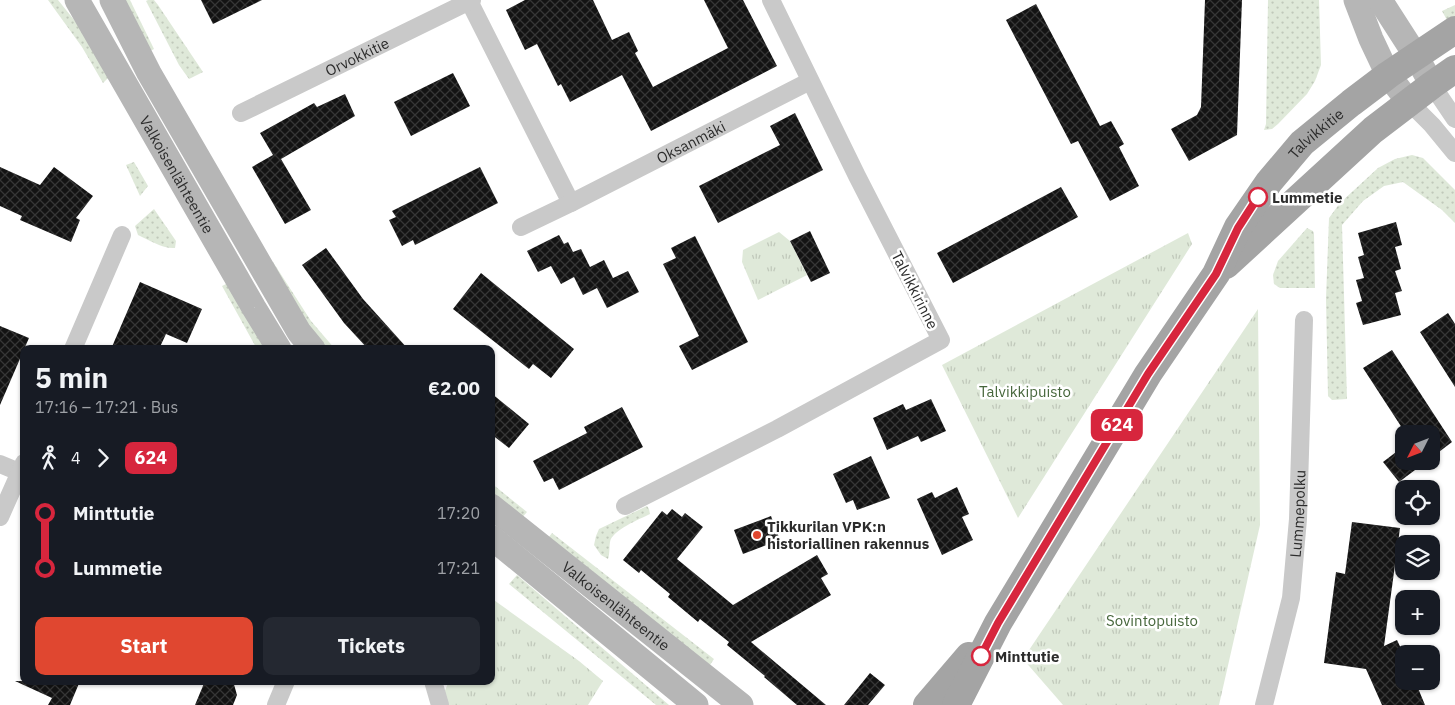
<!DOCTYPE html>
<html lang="en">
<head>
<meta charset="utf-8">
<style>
  :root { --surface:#171b24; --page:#242831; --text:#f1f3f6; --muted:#9ea1a6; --accent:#e04730 }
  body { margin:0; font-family:"IBM Plex Sans",sans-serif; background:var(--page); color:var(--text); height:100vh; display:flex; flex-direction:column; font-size:19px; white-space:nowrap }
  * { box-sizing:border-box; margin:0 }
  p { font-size:16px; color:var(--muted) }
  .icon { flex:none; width:28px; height:28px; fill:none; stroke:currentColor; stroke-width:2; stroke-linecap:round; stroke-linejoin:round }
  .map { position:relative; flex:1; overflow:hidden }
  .details { position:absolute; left:20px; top:345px; width:475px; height:340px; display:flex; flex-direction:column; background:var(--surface); border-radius:10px; box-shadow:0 1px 4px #0004 }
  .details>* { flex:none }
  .badge { padding:0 10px; border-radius:8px; font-size:18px; line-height:32px }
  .needle { width:32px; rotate:228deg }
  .controls { position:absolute; left:1395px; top:425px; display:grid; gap:10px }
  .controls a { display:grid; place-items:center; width:45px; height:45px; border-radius:10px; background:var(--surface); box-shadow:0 1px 4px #0004; font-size:25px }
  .map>.badge { position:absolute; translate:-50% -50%; box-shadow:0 0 0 2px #fff }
  .legs { display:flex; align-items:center; gap:8px; height:55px; padding:0 15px; font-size:16px }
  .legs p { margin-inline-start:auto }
  .summary { display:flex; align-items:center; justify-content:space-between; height:85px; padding:0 15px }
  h1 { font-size:28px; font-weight:700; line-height:38px }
  .cta { display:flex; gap:10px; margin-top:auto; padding:10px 15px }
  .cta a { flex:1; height:58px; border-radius:10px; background:var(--accent); color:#fff; font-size:20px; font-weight:700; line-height:58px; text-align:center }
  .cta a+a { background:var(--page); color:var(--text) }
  ul { padding:0 15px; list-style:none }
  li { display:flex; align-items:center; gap:18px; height:55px; font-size:19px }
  li i { display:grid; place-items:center; width:8px; height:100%; margin:0 6px; background:currentColor }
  li i::after { content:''; width:12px; height:12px; margin:-6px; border:4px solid; border-radius:50%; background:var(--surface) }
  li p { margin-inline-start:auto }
  li:first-child i { background:linear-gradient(#0000 50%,currentColor 0) }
  li:last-child i { background:linear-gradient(currentColor 50%,#0000 0) }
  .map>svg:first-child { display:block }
  .grass { fill:url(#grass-dots) }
  .park { fill:url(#park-tufts) }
  .building { fill:url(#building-cross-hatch) }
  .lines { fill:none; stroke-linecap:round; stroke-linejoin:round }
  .street { stroke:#c9c9c9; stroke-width:18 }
  .secondary { stroke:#b6b6b6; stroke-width:25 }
  .primary { stroke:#a4a4a4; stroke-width:28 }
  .line-1-casing { stroke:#fff; stroke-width:11 }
  .line-1 { stroke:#d7263d; stroke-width:8 }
  .stop-1-dot { fill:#fff; stroke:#d7263d; stroke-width:2.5 }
  .poi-dot { fill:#e04730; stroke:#fff; stroke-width:2 }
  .labels { text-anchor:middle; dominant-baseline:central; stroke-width:5; stroke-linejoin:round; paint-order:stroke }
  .street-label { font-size:15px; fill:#2c2c2c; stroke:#fff }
  .stop-label { font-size:15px; font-weight:bold; fill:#2c2c2c; stroke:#fff; text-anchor:start }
  .park-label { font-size:15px; fill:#46663b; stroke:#fff }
  .poi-label { font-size:15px; font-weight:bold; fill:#2c2c2c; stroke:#fff; text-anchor:start }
</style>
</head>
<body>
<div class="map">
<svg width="1455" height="705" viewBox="0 0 1455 705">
  <defs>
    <pattern id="grass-dots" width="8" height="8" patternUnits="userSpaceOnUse" patternTransform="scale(1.25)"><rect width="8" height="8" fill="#dfe9d9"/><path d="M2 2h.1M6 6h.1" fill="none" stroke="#c0c8ba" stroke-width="1.8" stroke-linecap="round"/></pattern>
    <pattern id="park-tufts" width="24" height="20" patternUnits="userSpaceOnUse" patternTransform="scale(1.25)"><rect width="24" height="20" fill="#dfe9d9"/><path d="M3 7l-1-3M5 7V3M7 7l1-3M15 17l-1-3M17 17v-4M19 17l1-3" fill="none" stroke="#c0c8ba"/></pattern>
    <pattern id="building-cross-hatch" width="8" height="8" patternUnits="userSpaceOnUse" patternTransform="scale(1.25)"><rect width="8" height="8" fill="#131313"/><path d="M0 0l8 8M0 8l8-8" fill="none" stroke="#363636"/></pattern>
  </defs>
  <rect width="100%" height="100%" fill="#fff"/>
  <path class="grass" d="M48 0H58L79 26 109 77 103 83 82 47Z
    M120 0H130L154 49 148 52Z
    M148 0H154L158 5 203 72 189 79 179 65 146 1Z
    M1268 0H1319L1321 65 1315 81 1307 94 1278 124 1272 129 1264 130 1266 124Z
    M1455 5V18L1448 22 1442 11Z
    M1412 155 1423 158 1455 190V223L1442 210 1403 182 1384 186 1363 201 1342 225 1347 399 1332 400 1328 396 1326 299 1329 218 1340 203 1378 168 1395 159Z
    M134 162 148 186 140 196 126 165Z
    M154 209 176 241 175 248C163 249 149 240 138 235L135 226Z
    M1307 228 1313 231 1314 234 1315 288H1280L1274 284 1273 275 1278 261Z
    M273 262 311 321 335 349H322L267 266Z
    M228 283 266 349H257L222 286Z
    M491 483 527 512 519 521 491 498Z
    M647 506 649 509 650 514C640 519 612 530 610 542 609 548 610 553 608 559L601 555 594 545 596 536 599 529Z
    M552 533 714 659 710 665 545 542Z
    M517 575 669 705H656L509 584Z"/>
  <path class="park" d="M779 232 790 241 807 275 758 300 742 262 743 250Z
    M1188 233 1192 244 1018 518 942 365Z
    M1258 309 1260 525 1219 705H1063L1023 659Z
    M491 598 579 661 603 681 588 705H445L443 695 449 681H491Z"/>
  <path class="building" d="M201 0H262L213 24Z
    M525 0H593L612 40 629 32 638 51 635 53 653 87 728 48 704 0H743L777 66 651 131 622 75 570 102 561 84 558 86 537 44 525 50 506 10Z
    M1205 0H1242L1237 135 1189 161 1171 129 1197 115 1201 107Z
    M1036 4 1100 126 1111 121 1124 144 1119 147 1139 186 1110 201 1078 141 1071 144 1006 20Z
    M453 73 470 106 411 136 394 102Z
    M345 94 355 116 281 159 311 210 285 224 252 167 273 155 260 133 314 103 317 107Z
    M795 113 823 170 718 223 699 186 780 145 770 126Z
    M0 167 40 185 54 167 93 196 76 218 80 220 71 242 20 220 22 216 0 206Z
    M480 167 498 203 415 245 413 240 402 246 389 220 396 217 392 211Z
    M1061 187 1078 217 953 283 937 253Z
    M1396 222 1402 245 1395 247 1401 269 1395 271 1402 291 1395 293 1401 315 1363 325 1356 303 1362 301 1356 280 1364 278 1358 257 1364 255 1358 233Z
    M810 231 830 273 811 282 790 241Z
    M559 235 564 244 568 242 573 252 581 249 590 267 604 260 613 278 628 271 639 292 607 308 597 288 583 295 574 277 561 284 551 266 538 272 527 251Z
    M695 236 748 342 692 370 679 346 699 336 663 264 676 258 671 248Z
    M326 248 363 299 408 349H368L344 323 302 265Z
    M481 273 574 349 551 378 533 364 529 369 453 309Z
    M140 282 202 309 187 343 166 334 159 349H111Z
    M1448 313 1455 324V387L1420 332Z
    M0 326 29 338 0 405Z
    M1392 350 1452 442 1431 458V434H1406L1363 368Z
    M491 393 529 424 509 448 491 434Z
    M931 399 946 431 921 442 918 436 887 450 873 418 903 404 906 410Z
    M622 407 643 447 559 490 553 478 544 482 533 461 587 433 584 427Z
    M1404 446V461H1427L1399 482 1383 462Z
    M871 456 890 498 857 510 853 500 846 503 833 474Z
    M957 487 969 514 962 517 973 540 942 555 917 499 932 492 935 498Z
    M672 509 682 517 685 513 703 527 677 559 733 605 817 555 828 574 821 578 831 595 751 642 826 705H797L764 677 765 676 727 645 729 642 700 619 698 622 668 597 670 594 641 570 639 573 623 560 662 511 667 515Z
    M771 516 780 540 743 554 734 530Z
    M1352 522 1400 528 1384 646 1397 640 1404 655V681H1415L1425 705H1382L1366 669 1324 663 1336 572 1345 574Z
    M870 673 885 685 868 705H844Z
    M15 681H80L70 705H48L52 698Z
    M205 681H233L237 695 233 705H195Z"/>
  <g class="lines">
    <g class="street">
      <path d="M469 1 571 203"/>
      <path d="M1432 85 1455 119"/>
      <path d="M1409 102 1432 125 1455 153"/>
      <path id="s1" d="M241 113 472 0"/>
      <path id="s2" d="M521 227 571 203 810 81"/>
      <path d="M73 349 122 235"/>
      <path d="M0 464 24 474"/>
      <path d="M625 506 777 429 941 340 857 176 771 0"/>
      <path d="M0 517 24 463"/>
      <path d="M433 681 440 705"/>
      <path d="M276 705 286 681"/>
      <path id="s3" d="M1264 705 1291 598 1298 519 1304 320"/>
    </g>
    <g class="secondary">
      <path id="s4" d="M77 0 254 308 279 349"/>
      <path d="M112 0 149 73 299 332 313 349"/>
      <path d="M1356 0 1371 39 1388 75 1409 102"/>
      <path d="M1380 0 1416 56 1432 85"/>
      <path id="s5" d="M491 506 741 705"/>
      <path d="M491 537 696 705"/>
    </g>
    <g class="primary">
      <path d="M1226 265 1373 130 1432 85 1455 69"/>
      <path d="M927 705 969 656"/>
      <path id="s6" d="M956 705 998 623 1148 374 1216 274 1238 227 1269 182 1302 143 1351 103 1388 75 1455 30"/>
    </g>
  </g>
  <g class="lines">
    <g class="line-1-casing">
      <path id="line-1" d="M981 656 998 623 1148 374 1216 274 1238 228 1258 197"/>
    </g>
    <use href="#line-1" class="line-1"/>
  </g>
  <g class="stop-1-dot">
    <circle cx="1258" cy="197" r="9"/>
    <circle cx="981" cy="656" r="9"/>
  </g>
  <circle class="poi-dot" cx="757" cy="535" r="5"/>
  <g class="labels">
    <g class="street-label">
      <text stroke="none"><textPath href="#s1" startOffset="129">Orvokkitie</textPath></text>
      <text stroke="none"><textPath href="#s6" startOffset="678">Talvikkitie</textPath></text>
      <text stroke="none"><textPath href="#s2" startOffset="190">Oksanmäki</textPath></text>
      <text stroke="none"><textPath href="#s4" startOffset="201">Valkoisenlähteentie</textPath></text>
      <text transform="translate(915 290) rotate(63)">Talvikkirinne</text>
      <text stroke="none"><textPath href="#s3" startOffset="195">Lummepolku</textPath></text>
      <text stroke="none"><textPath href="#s5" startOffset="160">Valkoisenlähteentie</textPath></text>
    </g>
    <g class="stop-label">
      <text x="1272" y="197">Lummetie</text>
      <text x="995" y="656">Minttutie</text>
    </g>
    <g class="park-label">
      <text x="1025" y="391">Talvikkipuisto</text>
      <text x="1152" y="620">Sovintopuisto</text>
    </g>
    <g class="poi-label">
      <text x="767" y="526">Tikkurilan VPK:n<tspan x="767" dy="17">historiallinen rakennus</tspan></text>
    </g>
  </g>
</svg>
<div class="controls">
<a><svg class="needle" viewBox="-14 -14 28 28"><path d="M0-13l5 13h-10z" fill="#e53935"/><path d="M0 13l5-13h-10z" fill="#9ea1a6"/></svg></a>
<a><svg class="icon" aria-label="locate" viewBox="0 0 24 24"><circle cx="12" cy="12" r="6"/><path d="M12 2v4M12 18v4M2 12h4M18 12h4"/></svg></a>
<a><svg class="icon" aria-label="layers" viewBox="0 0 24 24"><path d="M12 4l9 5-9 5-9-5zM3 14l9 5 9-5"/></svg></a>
<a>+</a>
<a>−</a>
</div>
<b class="badge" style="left:1117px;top:425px;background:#d7263d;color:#fff">624</b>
<section class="details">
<div class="summary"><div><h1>5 min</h1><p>17:16 – 17:21 · Bus</p></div><b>€2.00</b></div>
<div class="legs"><svg class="icon" aria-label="walk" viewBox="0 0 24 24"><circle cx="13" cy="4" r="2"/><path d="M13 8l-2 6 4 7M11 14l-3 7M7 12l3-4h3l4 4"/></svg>4<svg class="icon" aria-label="forward" viewBox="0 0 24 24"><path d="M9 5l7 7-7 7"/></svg><b class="badge" style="background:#d7263d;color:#fff">624</b></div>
<ul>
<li><i style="color:#d7263d"></i><b>Minttutie</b><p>17:20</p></li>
<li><i style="color:#d7263d"></i><b>Lummetie</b><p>17:21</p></li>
</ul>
<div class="cta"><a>Start</a><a>Tickets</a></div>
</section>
</div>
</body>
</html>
